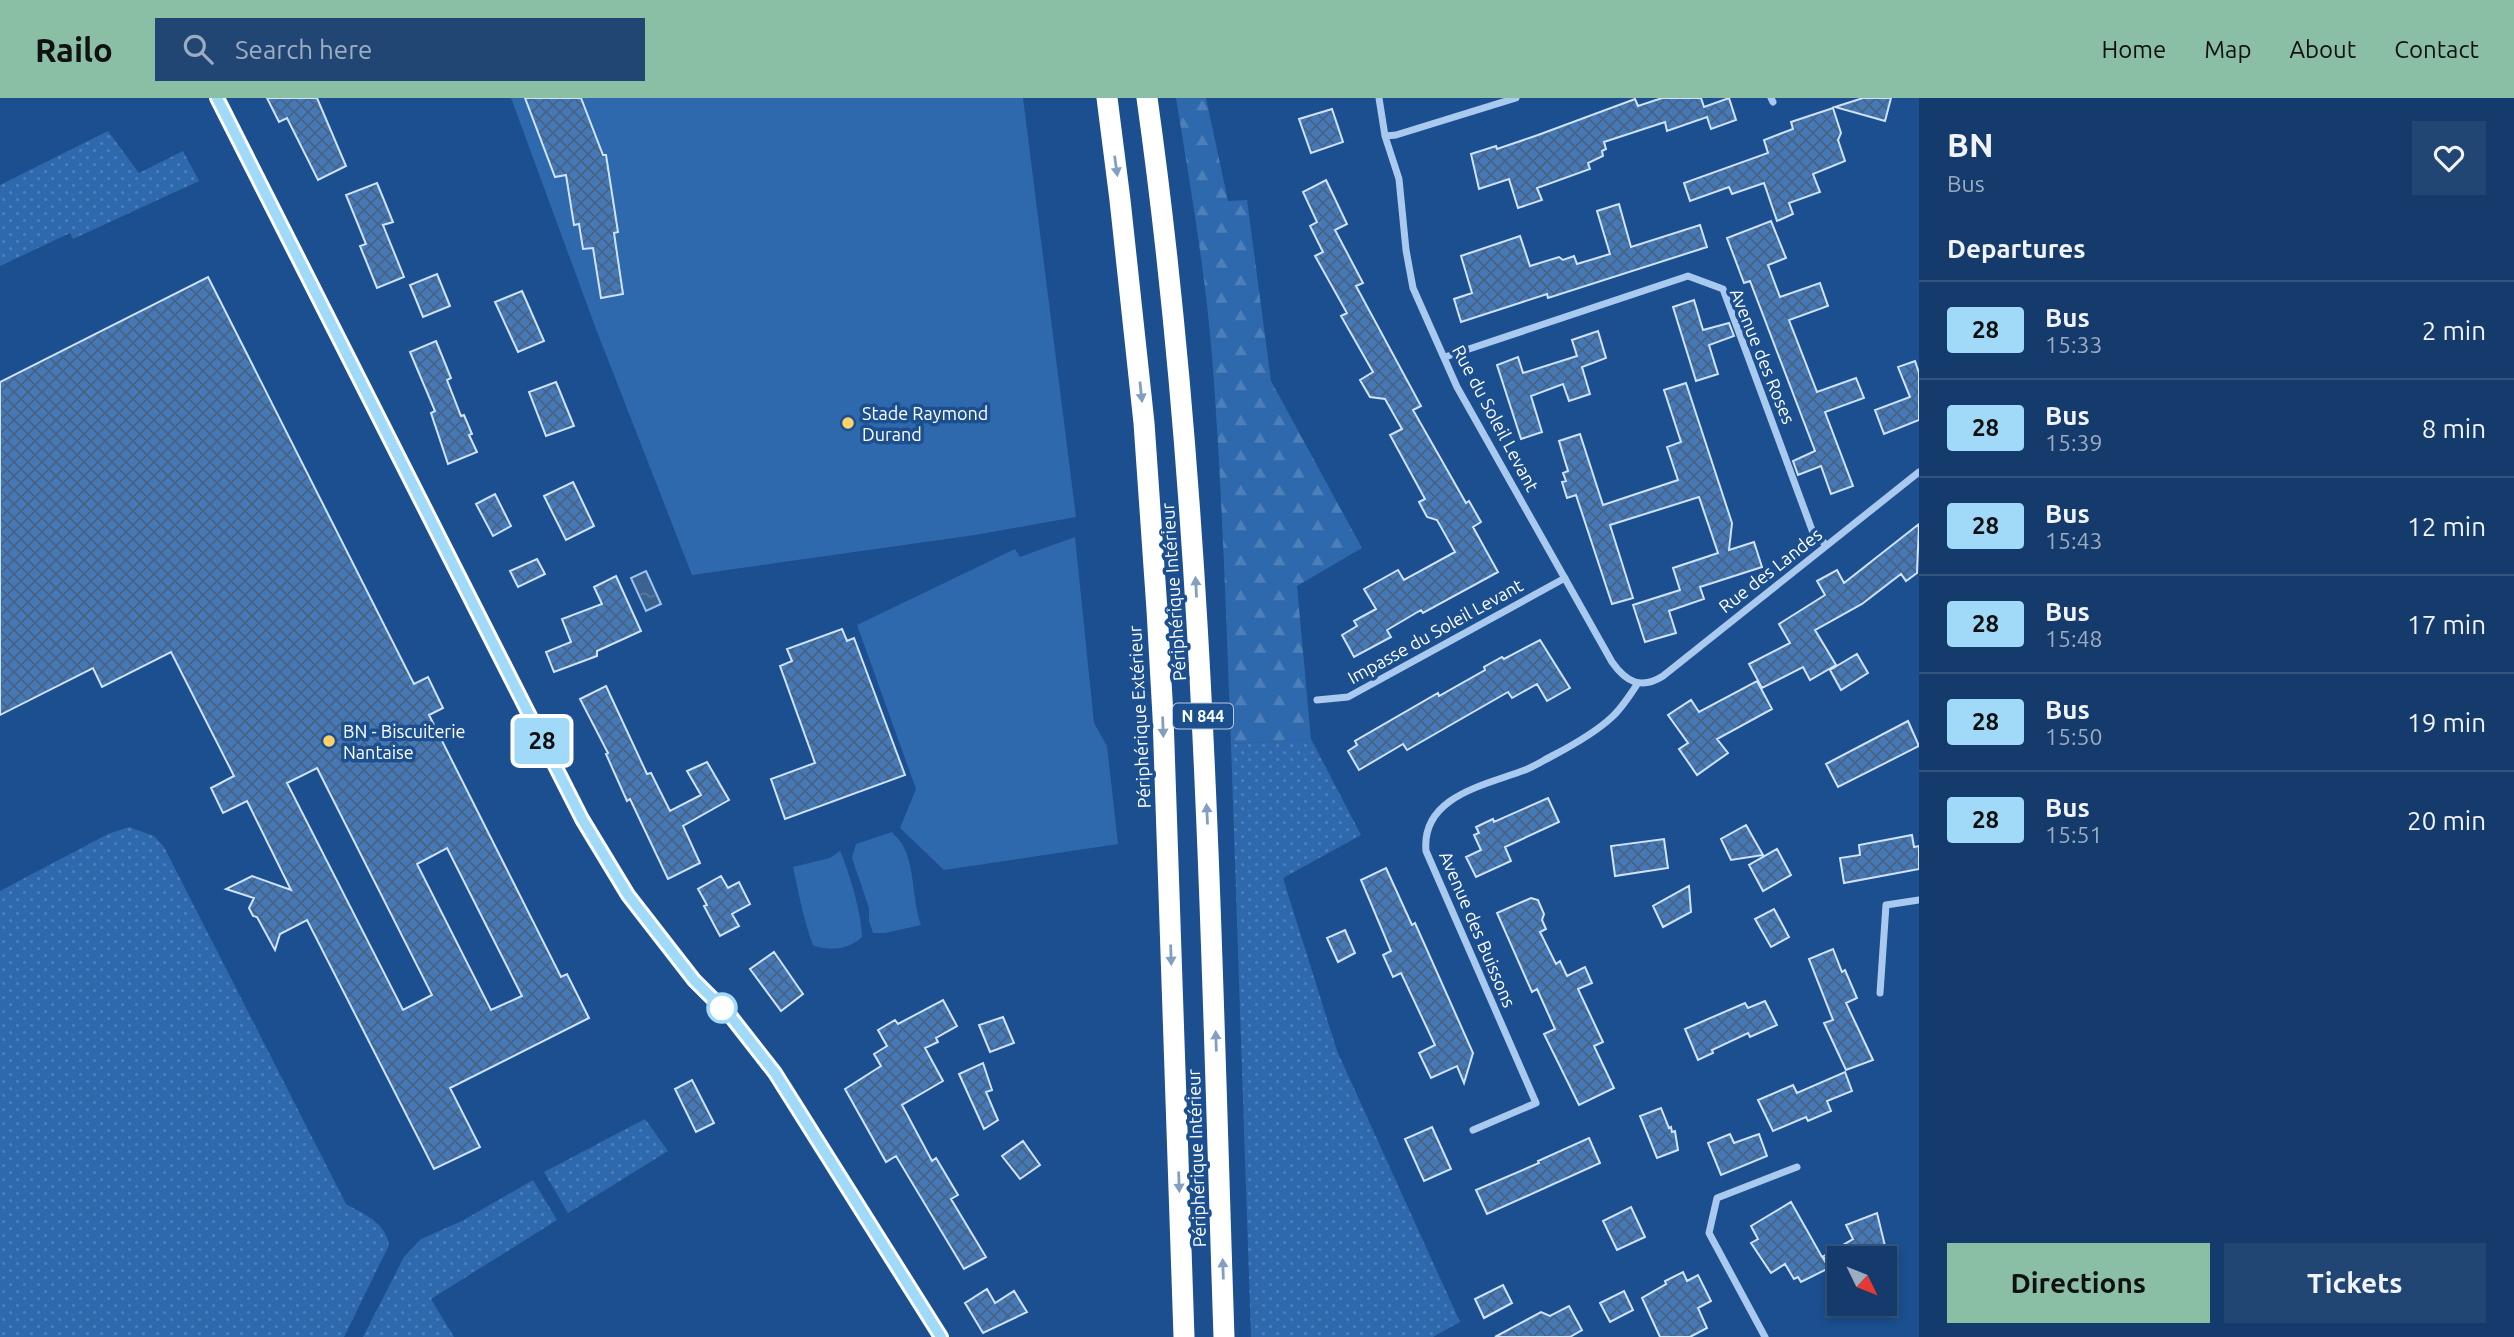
<!DOCTYPE html>
<html lang="en">
<head>
<meta charset="utf-8">
<style>
  :root { --surface:#143b6b; --page:#214673; --text:#f1f3f6; --muted:#9dadc1; --line:#33557e; --accent:#8abfa5 }
  body { margin:0; font-family:Ubuntu,sans-serif; background:var(--page); color:var(--text); height:100vh; display:flex; flex-direction:column; font-size:26px; white-space:nowrap }
  * { box-sizing:border-box; margin:0 }
  p { font-size:23px; color:var(--muted) }
  .icon { flex:none; width:38px; height:38px; fill:none; stroke:currentColor; stroke-width:2; stroke-linecap:round; stroke-linejoin:round }
  .map { position:relative; flex:1; overflow:hidden }
  .details { display:flex; flex-direction:column; background:var(--surface); width:595px }
  .details>* { flex:none }
  .badge { padding:0 14px; border-radius:5px; font-size:24px; line-height:46px }
  .needle { width:46px; rotate:133deg }
  .controls { position:absolute; left:1827px; top:1148px; display:grid; gap:14px }
  .controls a { display:grid; place-items:center; width:70px; height:70px; border-radius:0px; background:var(--surface); box-shadow:0 4px 10px #0003,0 0 0 2px var(--line); font-size:35px }
  .map>.badge { position:absolute; translate:-50% -50%; box-shadow:0 0 0 4px #fff }
  h2 { padding:0 28px; font-size:26px; line-height:63px }
  .round { display:grid; place-items:center; flex:none; width:74px; height:74px; border-radius:0px; background:var(--page) }
  .head { display:flex; align-items:center; justify-content:space-between; height:119px; padding:0 28px }
  h1 { font-size:33px; font-weight:600; line-height:52px }
  .button { display:flex; gap:14px; margin-top:auto; padding:14px 28px }
  .button a { flex:1; height:80px; border-radius:0px; background:var(--accent); color:#111; font-size:28px; font-weight:600; line-height:80px; text-align:center }
  .button a+a { background:var(--page); color:var(--text) }
  ul { padding:0; list-style:none }
  li { display:flex; align-items:center; gap:21px; height:98px; padding:0 28px; border-top:2px solid var(--line) }
  li div { flex:1 }
  li b { display:block; font-size:26px }
  li em { font-style:normal }
  li .badge { min-width:77px; font-weight:700; text-align:center }
  header { display:flex; align-items:center; gap:42px; box-sizing:border-box; height:98px; padding:0 35px; background:var(--accent); color:#111 }
  header strong { font-size:33px }
  nav { display:flex; gap:38px; margin-inline-start:auto; font-size:24px }
  .search { width:490px; height:63px; background:var(--page); display:flex; align-items:center; gap:18px; box-sizing:border-box; padding:0 24px; border-radius:0px; color:var(--muted); font-size:26px }
  main { display:flex; flex:1; min-height:0 }
  .map>svg:first-child { display:block }
  .grass { fill:url(#grass-dots) }
  .forest { fill:url(#forest-firs) }
  .green { fill:#2e69ad }
  .water { fill:url(#water-ripples); stroke:#9cc4f0; stroke-width:2 }
  .building { fill:url(#building-cross-hatch); stroke:#cfe3fa; stroke-width:2; fill-rule:evenodd }
  .lines { fill:none; stroke-linecap:round; stroke-linejoin:round }
  .street { stroke:#a9c9ee; stroke-width:7 }
  .highway { stroke:#fff; stroke-width:21 }
  .oneway { fill:#829ec1 }
  .line-casing { stroke:#fff; stroke-width:16 }
  .line { stroke:#a1daf8; stroke-width:10 }
  .poi-dot { fill:#ffd166; stroke:#1b4f8f; stroke-width:2.5 }
  .stop-dot { fill:#fff; stroke:#a1daf8; stroke-width:3.5 }
  .labels { text-anchor:middle; dominant-baseline:central; stroke-width:7; stroke-linejoin:round; paint-order:stroke }
  .shield { fill:#1b4f8f; stroke:#bbcadd; stroke-width:2 }
  .shield-label { font-size:16px; font-weight:bold; fill:#fff }
  .street-label { font-size:18px; fill:#fff; stroke:#1b4f8f }
  .poi-label { font-size:18px; fill:#fff; stroke:#1b4f8f; text-anchor:start }
</style>
</head>
<body>
<header>
<strong>Railo</strong>
<div class="search"><svg class="icon" aria-label="search" viewBox="0 0 24 24"><circle cx="10" cy="10" r="6"/><path d="M15 15l6 6"/></svg>Search here</div>
<nav><a>Home</a><a>Map</a><a>About</a><a>Contact</a></nav>
</header>
<main>
<div class="map">
<svg width="1919" height="1239" viewBox="0 0 1919 1239">
  <defs>
    <pattern id="grass-dots" width="8" height="8" patternUnits="userSpaceOnUse" patternTransform="scale(1.75)"><rect width="8" height="8" fill="#2e69ad"/><path d="M2 2h.1M6 6h.1" fill="none" stroke="#4d80b9" stroke-width="1.8" stroke-linecap="round"/></pattern>
    <pattern id="forest-firs" width="22" height="20" patternUnits="userSpaceOnUse" patternTransform="scale(1.75)"><rect width="22" height="20" fill="#2e69ad"/><path d="M5 1l3.5 6h-7zM16 11l3.5 6h-7z" fill="#4d80b9"/></pattern>
    <pattern id="water-ripples" width="26" height="14" patternUnits="userSpaceOnUse" patternTransform="scale(1.75)"><rect width="26" height="14" fill="#3c6290"/><path d="M2 4q2-2 4 0t4 0M15 11q2-2 4 0t4 0" fill="none" stroke="#597aa1"/></pattern>
    <pattern id="building-cross-hatch" width="8" height="8" patternUnits="userSpaceOnUse" patternTransform="scale(1.75)"><rect width="8" height="8" fill="#4478b7"/><path d="M0 0l8 8M0 8l8-8" fill="none" stroke="#486282"/></pattern>
  </defs>
  <rect width="100%" height="100%" fill="#1b4f8f"/>
  <path class="grass" d="M108 33 139 75 183 53 199 83 73 141 70 135 0 168V87Z
    M1311 641 1361 737 1283 780 1337 953 1460 1224 1433 1239H1251L1231 646Z
    M129 729 154 738 164 749 346 1106C365 1117 385 1124 389 1147L344 1239H0V793L108 736Z
    M645 1021 668 1053 568 1115 544 1074Z
    M533 1082 557 1122 431 1201 454 1239H363L404 1159 421 1141 462 1123Z"/>
  <path class="forest" d="M1176 0H1206L1228 103 1247 102 1271 283 1362 450 1297 488 1311 641 1231 646C1226 517 1222 387 1212 258 1205 172 1190 86 1176 0Z"/>
  <path class="green" d="M511 0H1023L1076 419 975 437 692 477 596 231Z
    M1075 439 1094 625 1107 648 1118 746 944 772 900 730 916 691 857 527 1015 451 1020 459Z
    M892 734C895 738 901 743 903 748 915 769 912 802 921 827L885 835H873L869 823V810L852 760 856 746Z
    M840 753C849 773 862 817 862 839 850 851 829 854 813 847 803 821 799 796 793 769L830 760Z"/>
  <path class="water" d="M646 473 661 506 646 513 631 480Z"/>
  <path class="building" d="M267 0H317L346 68 318 82 287 20 279 24Z
    M525 0H581L603 57H606L618 134 614 135 623 196 601 200 593 150 583 151 579 126 574 127 566 77 555 79Z
    M1662 0H1701L1704 9 1729 0 1736 22 1711 31 1707 19 1667 33 1665 24 1604 44 1606 51 1602 53 1603 58 1588 65 1590 71 1537 90 1542 102 1518 110 1509 81 1479 91 1471 56 1496 48 1497 51 1538 37 1635 1 1638 8Z
    M1863 0H1891L1885 23 1835 9Z
    M1833 10 1841 35 1838 42 1845 63 1813 76 1820 94 1789 105 1793 116 1777 123 1764 85 1732 96 1729 89 1690 103 1684 85 1768 55 1764 42 1793 31 1791 24Z
    M1332 11 1343 44 1311 55 1299 21Z
    M1326 82 1347 126 1335 132 1363 185 1356 188 1421 308 1413 312 1466 405 1469 403 1481 424 1473 429 1498 474 1423 515 1421 512 1387 532 1391 539 1354 559 1342 537 1357 528 1354 523 1376 511 1364 491 1398 472 1404 482 1455 454 1437 422 1427 419 1419 404 1425 401 1390 337 1402 331 1385 301 1370 299 1360 282 1373 274 1341 218 1347 215 1315 158 1323 154 1310 128 1317 124 1303 94Z
    M377 85 393 124 383 127 404 179 377 190 360 148 366 146 346 97Z
    M1619 106 1631 149 1700 127 1707 149 1548 200 1547 196 1461 224 1454 201 1472 195 1461 158 1520 138 1530 168 1559 159 1563 162 1574 158 1577 166 1610 156 1597 113Z
    M1771 123 1786 160 1768 167 1780 199 1820 185 1828 208 1789 222 1817 294 1856 280 1864 300 1825 314 1853 388 1831 396 1821 368 1798 377 1793 363 1815 353 1750 183 1744 185 1727 140Z
    M437 176 450 208 423 219 410 187Z
    M208 179 414 586 428 579 443 610 429 617 561 879 567 876 589 920 450 990 480 1049 434 1071 307 822 280 836 275 852 257 819 253 818 249 810 254 800 226 791 252 778 291 792 247 703 223 715 211 690 234 678 171 554 102 589 93 570 0 617V284ZM317 670 432 897 403 912 287 685ZM447 750 522 898 491 912 417 766Z
    M522 193 544 243 518 254 495 204Z
    M1694 202 1703 232 1729 225 1734 238 1709 247 1718 276 1696 283 1673 209Z
    M1598 233 1606 260 1582 269 1590 296 1569 303 1563 286 1531 298 1542 334 1521 341 1497 267 1518 259 1523 275 1577 258 1572 242Z
    M436 243 451 280 447 282 461 318 464 317 472 336 469 337 477 354 448 366 431 315 435 313 410 254Z
    M1915 263 1919 275V322L1884 336 1875 312 1910 299 1898 269Z
    M556 284 574 328 546 338 529 294Z
    M1686 285 1732 425 1729 452 1754 444 1762 469 1700 489 1704 501 1669 513 1676 535 1645 544 1633 507 1680 492 1673 470 1718 455 1699 399 1610 427 1633 500 1612 506 1576 397 1567 400 1562 384 1566 383 1563 375 1568 373 1559 343 1580 336 1603 407 1678 382 1667 349 1681 344 1664 292Z
    M573 384 594 428 566 442 544 398Z
    M495 396 511 428 493 438 476 406Z
    M1919 426 1917 475 1906 483 1901 476 1862 506 1815 532 1836 567 1810 582 1803 569 1762 590 1749 566 1790 545 1779 526 1825 497 1817 483 1837 472 1844 485Z
    M537 461 545 476 518 489 510 473Z
    M616 478 641 533 597 553V558L554 574 546 554 571 544 562 521 602 506 594 489Z
    M842 531 847 543 854 540 905 677 785 721 771 681 815 665 780 568 792 563 787 551Z
    M1540 542 1570 590 1547 603 1537 586 1512 600 1508 594 1407 652 1403 646 1359 672 1348 653 1357 647 1355 643 1438 595 1439 598 1485 572 1484 569 1502 559 1504 561Z
    M1857 556 1868 575 1841 592 1830 572Z
    M1757 583 1772 611 1717 641 1728 655 1697 677 1679 651 1688 645 1668 617 1691 602 1699 614Z
    M606 588 647 676 651 675 670 713 701 697 687 673 707 664 729 702 683 728 700 765 668 781 630 701 627 703 606 656 608 655 580 601Z
    M1908 623 1919 648 1838 689 1826 666Z
    M1548 700 1559 724 1505 749 1511 763 1476 779 1466 759 1481 752 1474 737 1479 735 1476 729 1493 721 1494 724Z
    M1746 727 1763 757 1731 762 1721 741Z
    M1912 737 1914 749 1919 748V771L1844 785 1840 760 1860 757 1859 747Z
    M1664 741 1668 770 1615 778 1611 748Z
    M1777 751 1791 777 1763 793 1749 767Z
    M1386 770 1412 827 1415 825 1473 955 1464 985 1457 968 1431 980 1419 955 1435 947 1401 875 1393 879 1383 857 1391 853 1361 782Z
    M721 778 728 790 739 784 750 806 732 816 739 828 720 838 704 808 707 807 698 791Z
    M1689 788 1691 814 1663 829 1653 808Z
    M1531 800 1538 802 1544 816 1542 822 1546 831 1540 834 1556 866 1560 863 1567 878 1585 869 1592 885 1578 891 1603 944 1594 948 1614 990 1579 1007 1544 936 1555 931 1537 891 1532 894 1497 815Z
    M1774 811 1789 839 1771 849 1755 821Z
    M1345 832 1355 855 1338 864 1327 840Z
    M1833 851 1842 874 1845 872 1857 900 1846 905 1873 962 1846 972 1824 925 1833 922 1809 861Z
    M774 854 803 896 781 913 750 871Z
    M943 902 957 928 936 940 938 944 925 950 943 983 902 1007 932 1063 936 1060 958 1097 951 1101 986 1159 964 1171 896 1058 886 1064 845 991 881 968 874 956 887 948 878 932 895 922 898 926Z
    M1765 903 1777 927 1750 939 1748 935 1712 952 1713 955 1698 962 1685 931 1745 905 1748 910Z
    M1003 919 1014 945 990 954 979 927Z
    M983 965 992 992 986 994 998 1022 984 1031 959 976Z
    M1845 974 1852 993 1827 1003 1831 1013 1808 1023 1806 1019 1773 1033 1758 1002 1793 987 1797 995Z
    M692 982 714 1025 696 1034 675 991Z
    M1661 1010 1669 1030 1671 1029 1672 1034 1675 1033 1678 1052 1657 1060 1640 1018Z
    M1432 1029 1451 1071 1424 1083 1405 1041Z
    M1730 1036 1734 1045 1759 1036 1767 1058 1721 1077 1708 1045Z
    M1589 1040 1600 1065 1487 1116 1476 1092 1539 1065 1538 1063Z
    M1023 1043 1040 1067 1020 1081 1002 1058Z
    M1791 1104 1822 1159 1853 1141 1846 1127 1877 1115 1886 1152 1875 1160H1823L1829 1170 1801 1184 1798 1179 1794 1181 1785 1166 1771 1175 1751 1145 1758 1141 1751 1128Z
    M1631 1109 1645 1139 1617 1152 1603 1123Z
    M1683 1174 1687 1183 1698 1177 1711 1203 1698 1210 1707 1230 1690 1239H1660L1642 1200 1666 1186 1665 1183Z
    M1503 1187 1512 1205 1484 1220 1475 1201Z
    M987 1191 995 1205 1014 1193 1027 1214 983 1235 965 1205Z
    M1624 1193 1633 1212 1610 1224 1600 1205Z
    M1569 1208 1582 1232 1570 1239H1495L1541 1214 1550 1218Z"/>
  <g class="lines">
    <path class="street" d="M217 0 582 721 628 797 694 882 732 920 775 975 941 1239
      M1379 0 1385 38 1399 81 1406 152 1413 190 1457 289 1612 564C1626 584 1641 592 1663 578L1919 374
      M1771 0 1773 4
      M1385 38 1396 37 1516 0
      M1445 259 1688 178 1723 191 1812 432 1826 447
      M1317 602 1348 599 1565 480
      M1880 895 1886 807 1919 802
      M1473 1032 1536 1005 1426 753C1421 698 1486 687 1525 672 1535 668 1544 662 1554 657 1573 647 1596 634 1612 619 1622 610 1630 597 1638 585
      M1765 1239 1709 1135 1717 1100 1797 1069"/>
    <path class="highway" d="M1107 0 1120 102 1144 325 1157 512 1163 618 1184 1239
      M1147 0C1205 411 1210 825 1224 1239"/>
  </g>
  <defs><path id="oneway-solid" d="M-6-.8H1V-3.2L6.5 0L1 3.2V.8H-6Z" transform="scale(1.75)"/></defs>
  <g class="oneway">
    <use href="#oneway-solid" transform="translate(1116 68) rotate(82)"/>
    <use href="#oneway-solid" transform="translate(1141 294) rotate(84)"/>
    <use href="#oneway-solid" transform="translate(1196 489) rotate(-93)"/>
    <use href="#oneway-solid" transform="translate(1163 629) rotate(88)"/>
    <use href="#oneway-solid" transform="translate(1207 716) rotate(-93)"/>
    <use href="#oneway-solid" transform="translate(1171 857) rotate(88)"/>
    <use href="#oneway-solid" transform="translate(1216 943) rotate(-92)"/>
    <use href="#oneway-solid" transform="translate(1179 1084) rotate(88)"/>
    <use href="#oneway-solid" transform="translate(1223 1171) rotate(-92)"/>
  </g>
  <g class="lines">
    <g class="line-casing">
      <path id="line" d="M217 0 582 721 628 797 694 882 732 920 775 975 941 1239"/>
    </g>
    <use href="#line" class="line"/>
  </g>
  <g class="poi-dot">
    <circle cx="848" cy="325" r="7"/>
    <circle cx="329" cy="643" r="7"/>
  </g>
  <circle class="stop-dot" cx="722" cy="910" r="14"/>
  <g class="labels">
    <rect class="shield" x="1173" y="605.5" width="60" height="25" rx="5"/>
    <g class="shield-label">
      <text x="1203" y="618">N 844</text>
    </g>
    <g class="street-label">
      <text transform="translate(1763 258) rotate(68)">Avenue des Roses</text>
      <text transform="translate(1496 320) rotate(62)">Rue du Soleil Levant</text>
      <text transform="translate(1770 472) rotate(-38)">Rue des Landes</text>
      <text transform="translate(1173 494) rotate(-94)">Périphérique Intérieur</text>
      <text transform="translate(1435 533) rotate(-29)">Impasse du Soleil Levant</text>
      <text transform="translate(1139 619) rotate(-93)">Périphérique Extérieur</text>
      <text transform="translate(1478 831) rotate(67)">Avenue des Buissons</text>
      <text transform="translate(1196 1060) rotate(-92)">Périphérique Intérieur</text>
    </g>
    <g class="poi-label">
      <text x="862" y="315">Stade Raymond<tspan x="862" dy="21">Durand</tspan></text>
      <text x="343" y="633">BN - Biscuiterie<tspan x="343" dy="21">Nantaise</tspan></text>
    </g>
  </g>
</svg>
<div class="controls">
<a><svg class="needle" viewBox="-14 -14 28 28"><path d="M0-13l5 13h-10z" fill="#e53935"/><path d="M0 13l5-13h-10z" fill="#9dadc1"/></svg></a>
</div>
<b class="badge" style="left:542px;top:643px;background:#a1daf8;color:#111">28</b>
</div>
<section class="details">
<div class="head"><div><h1>BN</h1><p>Bus</p></div><a class="round"><svg class="icon" aria-label="heart" viewBox="0 0 24 24"><path d="M12 20l-8-8c-3-5 5-10 8-4 3-6 11-1 8 4z"/></svg></a></div>
<h2>Departures</h2>
<ul>
<li><span class="badge" style="background:#a1daf8;color:#111">28</span><div><b>Bus</b><p>15:33</p></div><em>2 min</em></li>
<li><span class="badge" style="background:#a1daf8;color:#111">28</span><div><b>Bus</b><p>15:39</p></div><em>8 min</em></li>
<li><span class="badge" style="background:#a1daf8;color:#111">28</span><div><b>Bus</b><p>15:43</p></div><em>12 min</em></li>
<li><span class="badge" style="background:#a1daf8;color:#111">28</span><div><b>Bus</b><p>15:48</p></div><em>17 min</em></li>
<li><span class="badge" style="background:#a1daf8;color:#111">28</span><div><b>Bus</b><p>15:50</p></div><em>19 min</em></li>
<li><span class="badge" style="background:#a1daf8;color:#111">28</span><div><b>Bus</b><p>15:51</p></div><em>20 min</em></li>
</ul>
<div class="button"><a>Directions</a><a>Tickets</a></div>
</section>
</main>
</body>
</html>
